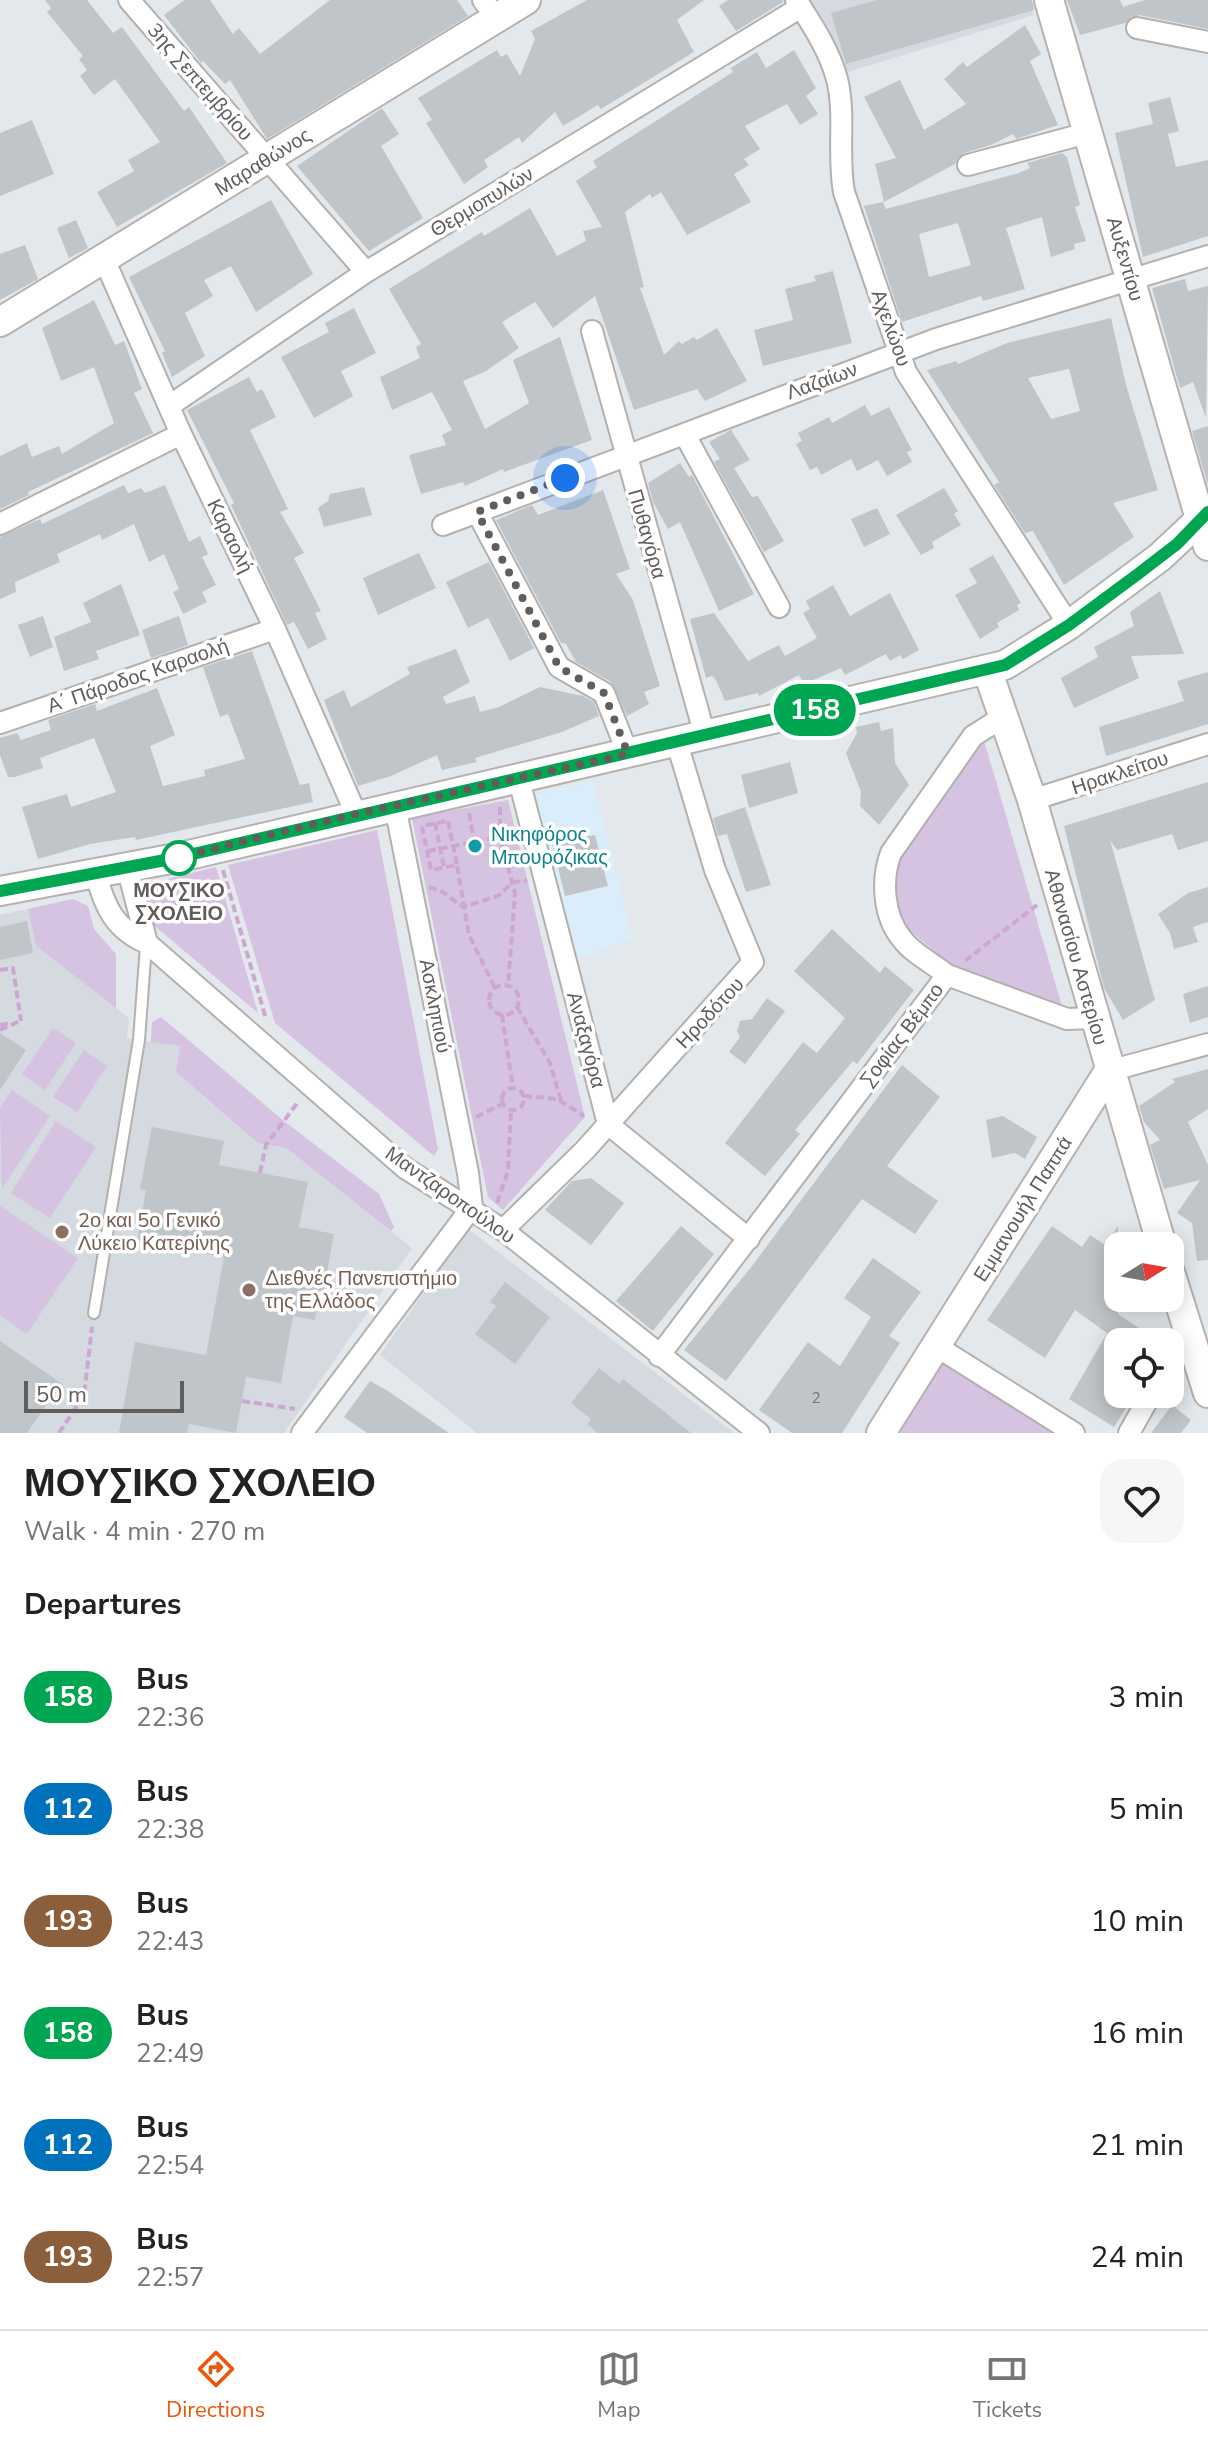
<!DOCTYPE html>
<html lang="en">
<head>
<meta charset="utf-8">
<style>
  :root { --surface:#fff; --page:#f6f6f6; --text:#222; --muted:#767676; --line:#e0e0e0; --accent:#ea580c }
  body { margin:0; font-family:"Nunito Sans",sans-serif; background:var(--page); color:var(--text); height:100vh; display:flex; flex-direction:column; font-size:30px; white-space:nowrap }
  * { box-sizing:border-box; margin:0 }
  p { font-size:26px; color:var(--muted) }
  .icon { flex:none; width:44px; height:44px; fill:none; stroke:currentColor; stroke-width:2; stroke-linecap:round; stroke-linejoin:round }
  .map { position:relative; height:1433px; overflow:hidden }
  .panel { display:flex; flex-direction:column; background:var(--surface); flex:1 }
  .panel>* { flex:none }
  .badge { padding:0 16px; border-radius:26px; font-size:28px; line-height:52px }
  .needle { width:52px; rotate:79deg }
  .controls { position:absolute; left:1104px; top:1232px; display:grid; gap:16px }
  .controls a { display:grid; place-items:center; width:80px; height:80px; border-radius:16px; background:var(--surface); box-shadow:0 4px 20px #0003; font-size:40px }
  .scale { position:absolute; left:24px; bottom:20px; width:160px; box-sizing:border-box; padding-left:8px; border:4px solid #625c5b; border-top:0; font-size:22px; line-height:28px; white-space:nowrap; color:#625c5b; -webkit-text-stroke:6px #fff; paint-order:stroke }
  .you { position:absolute; width:40px; height:40px; margin:-20px; border:6px solid #fff; border-radius:50%; background:#1a73e8; box-shadow:0 0 0 12px #1a73e833 }
  .map>.badge { position:absolute; translate:-50% -50%; box-shadow:0 0 0 4px #fff }
  h2 { padding:0 24px; font-size:30px; line-height:72px }
  .round { display:grid; place-items:center; flex:none; width:84px; height:84px; border-radius:24px; background:var(--page) }
  .headline { display:flex; align-items:center; justify-content:space-between; height:136px; padding:0 24px }
  h1 { font-size:38px; font-weight:700; line-height:60px }
  ul { padding:0; list-style:none }
  li { display:flex; align-items:center; gap:24px; height:112px; padding:0 24px }
  li div { flex:1 }
  li b { display:block; font-size:30px }
  li em { font-style:normal }
  li .badge { min-width:88px; font-weight:700; text-align:center }
  .menu { display:flex; justify-content:space-around; align-items:center; height:112px; border-top:2px solid var(--line); background:var(--surface); font-size:22px; color:var(--muted) }
  .menu a { display:grid; justify-items:center; gap:4px }
  .menu .active { color:var(--accent) }
  .map>svg:first-child { display:block }
  .commercial { fill:#daedfa }
  .education { fill:#d4dadf }
  .green { fill:#d6c2e1 }
  .building { fill:#bfc5c8; fill-rule:evenodd }
  .lines { fill:none; stroke-linecap:round; stroke-linejoin:round }
  .lane-casing { stroke:#b4b0ae; stroke-width:14 }
  .street-casing { stroke:#b4b0ae; stroke-width:24 }
  .secondary-casing { stroke:#b7b1af; stroke-width:32 }
  .path { stroke:#cea6d2; stroke-width:4; stroke-dasharray:8 4; stroke-linecap:butt }
  .lane { stroke:#fff; stroke-width:10 }
  .street { stroke:#fff; stroke-width:20 }
  .secondary { stroke:#fff; stroke-width:28 }
  .line-casing { stroke:#fff; stroke-width:18 }
  .line { stroke:#00a651; stroke-width:12 }
  .walk { stroke:#625c5b; stroke-width:8; stroke-dasharray:0 14.4 }
  .culture-dot { fill:#0f9aa8; stroke:#fff; stroke-width:3 }
  .stop-dot { fill:#fff; stroke:#00a651; stroke-width:4 }
  .education-dot { fill:#8d6e63; stroke:#fff; stroke-width:3 }
  .labels { text-anchor:middle; dominant-baseline:central; stroke-width:7; stroke-linejoin:round; paint-order:stroke }
  .number-label { font-size:16px; fill:#797676 }
  .street-label { font-size:20px; fill:#625c5b; stroke:#fff }
  .culture-label { font-size:20px; fill:#0d838f; stroke:#fff; text-anchor:start }
  .stop-label { font-size:20px; font-weight:bold; fill:#625c5b; stroke:#fff }
  .education-label { font-size:20px; fill:#785e54; stroke:#fff; text-anchor:start }
</style>
</head>
<body>
<div class="map">
<svg width="1208" height="1433" viewBox="0 0 1208 1433">
  <rect width="100%" height="100%" fill="#e3e8ec"/>
  <path class="commercial" d="M593 780 632 938 575 960 533 795Z"/>
  <path class="education" d="M809 0H1031L1034 15 845 73 823 19Z
    M28 909 36 946 129 1018 127 1038 180 1046 177 1073 256 1143 286 1148 412 1248 284 1433H0V915Z
    M468 1229 734 1433H477L380 1355Z"/>
  <path class="green" d="M978 741 985 744 1062 1006 954 967 898 921 887 860Z
    M508 800 585 1117 503 1210 488 1197 412 818Z
    M377 830 438 1149 434 1156 275 1023 228 865Z
    M216 867 258 1013 151 923 145 898 151 883Z
    M73 899 88 906 94 929 116 954V1008L36 946 28 909Z
    M161 1017 284 1121 379 1194 394 1227 391 1231 286 1148 257 1143 176 1072 180 1046 151 1042 152 1022Z
    M53 1028 76 1043 45 1090 22 1074Z
    M84 1050 107 1066 77 1112 53 1097Z
    M12 1090 50 1116 2 1188 0 1108Z
    M56 1121 96 1147 50 1218 11 1193Z
    M0 1206 78 1258 27 1334 0 1315Z
    M940 1358 1056 1433H891Z"/>
  <path class="building" d="M45 0H87L113 33 122 27 184 111 189 107 227 163 117 227 97 192 134 171 128 160 160 142 115 79 94 95 80 76 87 70 79 59 83 56 47 12 51 8Z
    M184 0H210L233 34 239 28 260 54 330 0H457L468 16 267 139 230 80 225 84 203 61 201 63 164 15Z
    M587 0H704L677 20 694 52 601 109 598 105 563 126 555 112 522 143 519 137 484 160 488 167 464 184 426 123 432 120 418 98 497 50 501 57 507 54 520 76 535 39 531 31Z
    M728 0H783V2L736 31 719 6Z
    M877 0H1032L1034 10 846 64 831 13Z
    M1067 0H1120L1123 7 1145 0H1208V29L1139 15 1125 23 1080 35Z
    M1025 25 1041 54 1030 61 1058 125 1016 139 1013 134 991 145 964 153 955 164 884 202 875 164 896 158 864 97 900 80 924 130 966 104 944 79 963 62 967 67Z
    M794 50 816 88 806 96 818 114 800 125 787 104 745 126 760 149 744 159 749 165 734 174 751 202 687 235 661 192 652 198 650 194 625 212 644 287 640 288 664 355 679 341 682 344 694 337 697 340 717 328 747 381 705 401 697 389 634 410 595 296 553 328 535 302 502 322 519 348 486 371 463 381 485 429 529 403 513 360 560 337 592 440 504 472 503 469 465 486 463 482 421 494 409 455 446 445 442 435 452 430 432 392 392 410 380 377 420 358 416 347 421 344 389 289 482 232 484 236 530 208 557 256 586 241 583 231 602 227 576 181 597 167 593 161 733 72 731 68 757 52 766 68Z
    M1170 97 1179 131 1168 134 1176 167 1208 160V236L1143 257 1115 133 1153 124 1148 103Z
    M382 108 399 134 381 146 423 218 369 251 297 166Z
    M32 120 54 174 0 196V133Z
    M1062 153 1067 157 1080 205 1075 207 1086 241 1074 244 1075 249 1051 257 1042 217 1006 228 1025 289 983 301 981 296 902 322 864 206 883 202 886 209 1019 173 1030 168 1027 163ZM958 223 971 265 929 277 919 234Z
    M271 200 313 274 256 312 231 266 204 280 213 296 185 313 205 356 172 377 162 353 165 351 129 277Z
    M76 220 88 248 69 258 57 228Z
    M25 245 38 279 0 300V254Z
    M833 271 852 343 763 366 754 330 793 320 785 289 816 281 814 276Z
    M1185 279 1188 291 1208 286 1206 418 1193 382 1180 388 1152 288Z
    M94 300 115 345 124 341 142 389 134 393 153 433 28 492 29 495 0 509V456L27 443 32 457 59 446 62 454 114 423 94 367 61 381 42 328Z
    M354 308 376 353 341 371 353 396 314 418 281 357 329 332 325 323Z
    M1111 318 1126 385 1158 490 1113 503 1134 537 1064 585 1033 531 1025 533 994 485 999 482 927 370 956 361 958 364 1007 343ZM1069 369 1080 411 1051 419 1028 378Z
    M249 377 257 392 262 389 276 417 250 430 288 509 280 512 304 553 294 558 321 611 315 613 327 639 308 649 294 622 287 625 231 505 234 503 187 410Z
    M865 405 871 416 889 407 912 450 907 452 912 462 887 476 878 460 857 471 851 459 821 475 817 467 810 470 796 444 802 441 798 433 829 417 832 423Z
    M1208 426V485L1192 431Z
    M731 430 750 460 734 468 752 497 758 496 784 541 764 552 714 462 720 459 709 442Z
    M680 463 689 477 692 475 754 594 719 611 680 522 668 529 653 502 648 483Z
    M124 485 128 493 141 488 145 493 165 485 189 542 200 536 208 554 202 557 216 585 202 592 207 602 183 614 173 592 179 589 164 554 149 562 134 524 102 540 100 534 57 554 60 562 15 582 16 592 0 599V537L40 519 42 524Z
    M364 487 372 515 324 527 318 508 328 501 330 494Z
    M944 488 958 511 954 514 961 525 932 542 934 548 921 555 896 515Z
    M603 490 630 569 616 574 633 600 660 686 644 692 649 704 627 716 611 682 576 662 566 644 561 643 496 520 532 505 538 515Z
    M877 508 890 534 864 547 851 519Z
    M419 553 436 588 378 615 363 578Z
    M993 555 1021 603 1017 605 1019 610 997 623 999 627 980 639 955 595 977 583 969 569Z
    M489 562 534 648 510 661 488 618 468 628 446 582Z
    M121 584 140 635 96 651 99 659 64 671 54 637 91 622 83 603Z
    M833 585 850 616 890 593 919 650 903 659 900 655 890 661 886 654 845 675 841 668 804 684 799 675 759 696 758 693 725 701 716 680 712 676 706 678 690 619 714 613 748 661 779 645 785 656 817 638 803 613 810 609 806 601Z
    M1160 591 1184 654 1131 656 1139 678 1074 708 1061 678 1098 657 1094 647 1134 626 1130 612Z
    M43 616 53 647 30 657 18 625Z
    M179 616 188 645 151 658 142 630Z
    M456 649 470 682 443 697 446 704 475 696 480 712 499 707 540 687 583 696 594 702 599 716 562 732 475 758 477 762 442 770 437 755 391 776 358 786 324 700 344 690 351 707 410 674 407 667Z
    M252 651 300 785 309 783 313 802 136 840 135 837 90 844 38 859 22 807 67 794 71 807 116 792 94 738 40 758 43 768 15 777H8L0 755V738L17 733 21 740 51 730 48 720 95 704 97 711 157 688 175 735 150 746 163 786 205 776 204 770 245 759 228 714 220 717 203 667Z
    M1208 672V724L1106 756 1099 727 1184 701 1177 681Z
    M879 722 881 731 893 728 895 763 909 785 879 825 860 806 861 792 846 753 857 733 856 727Z
    M790 762 798 793 749 808 741 775Z
    M1208 782V841L1178 850 1172 834 1117 850 1110 840 1155 1000 1123 1020 1104 988 1064 826Z
    M745 807 771 885 746 892 727 834 718 836 713 818Z
    M595 835 608 886 565 896 552 844Z
    M1208 887V922L1193 927 1198 942 1174 949 1170 933 1158 914 1188 893Z
    M27 921 33 953 0 960V927Z
    M832 929 880 973 885 966 914 990 857 1064 853 1061 795 1130 800 1134 765 1176 725 1143 803 1042 817 1053 845 1018 794 971Z
    M1208 986V1017L1190 1023 1183 994Z
    M767 998 785 1011 745 1064 729 1052 740 1037 737 1031 740 1021 752 1019Z
    M0 1033 26 1050 0 1090Z
    M902 1065 940 1097 887 1166 938 1201 915 1234 862 1199 726 1381 684 1350 752 1266Z
    M1208 1069V1109L1188 1122 1208 1165V1260L1197 1261 1192 1223 1177 1213 1200 1180 1164 1189 1150 1145 1160 1140 1144 1122 1139 1106 1175 1082 1172 1079Z
    M1003 1116 1037 1137 1025 1159 1015 1153 992 1158 986 1120Z
    M152 1127 224 1141 219 1165 308 1182 299 1227 334 1234 320 1310 317 1309 315 1320 293 1316 281 1383 246 1377 236 1433 189 1424 187 1433H119L135 1342 206 1355 224 1257 137 1241 146 1190 140 1189Z
    M591 1178 624 1203 591 1245 545 1210 572 1181Z
    M681 1226 714 1254 653 1331 616 1301Z
    M1052 1226 1082 1247 1090 1235 1105 1245 1118 1226V1314L1160 1342H1118V1394H1135L1114 1427 1069 1399 1107 1333 1075 1310 1045 1358 987 1320Z
    M873 1258 921 1292 889 1336 900 1343 842 1433H792L759 1410 808 1342 840 1366 871 1317 844 1298Z
    M505 1282 550 1317 515 1364 475 1334 496 1306 490 1302Z
    M0 1341 61 1383 27 1433H0Z
    M599 1368 619 1384 623 1379 691 1433H598L587 1424 591 1419 571 1403Z
    M370 1381 388 1391 449 1433H367L344 1417Z
    M1172 1405 1191 1420 1181 1433H1151Z"/>
  <g class="lines">
    <g class="lane-casing">
      <path id="lane" d="M94 1313 139 1040 146 945"/>
    </g>
    <g class="street-casing">
      <path id="street" d="M129 0 366 272
        M483 0 497 18
        M796 0C812 24 829 50 837 79 846 115 837 155 844 192L906 372 1069 625
        M1137 28 1208 42
        M968 165 1087 133
        M104 259 181 434 275 629 356 814
        M592 331 705 736
        M169 406 366 272 801 7
        M685 435 779 607
        M477 512 559 667 604 693 628 754
        M0 524 181 434
        M443 525 936 339 1208 256
        M0 723 275 629
        M519 780 608 1124 749 1239
        M1032 800 1208 744
        M127 867 147 943
        M96 874C104 906 115 930 147 943L405 1168 503 1230 759 1433
        M947 975 1067 1019 1094 1018
        M1109 1071 1208 1044
        M503 1230 585 1150 753 962 715 870 677 743
        M936 1346 1074 1433
        M659 1356 947 975C934 964 912 953 902 939 883 916 881 879 891 853L973 736 1003 717
        M1170 1361 1188 1331
        M302 1433 472 1207 468 1173 395 806
        M1129 1433 1151 1394"/>
    </g>
    <g class="secondary-casing">
      <path id="secondary" d="M1049 0 1208 546
        M0 322 526 0
        M987 669 1032 800 1162 1246
        M0 891 176 858 1005 665 1069 625 1160 557 1208 512
        M1170 1272 1208 1393
        M881 1433 1109 1071"/>
    </g>
    <path class="path" d="M500 807V837L515 894 508 986
      M469 813 475 846
      M448 821 457 865 431 870 422 826Z
      M435 823 444 867
      M428 851 500 837
      M457 866 469 935 495 988
      M223 870 266 1019
      M429 887 443 892 463 907 498 896 513 882 527 881
      M965 961 1037 905
      M0 970 13 968 21 1021
      M489 1000a15 15 0 1 1 30 0a15 15 0 1 1-30 0Z
      M517 1007 550 1063 561 1101
      M502 1015 513 1088
      M0 1025 11 1023
      M0 1030 20 1021
      M502 1099a11 11 0 1 1 22 0a11 11 0 1 1-22 0Z
      M524 1096 557 1099 584 1116
      M476 1117 502 1104
      M260 1173 266 1145 298 1102
      M497 1203 508 1171 511 1110
      M242 1401 295 1409
      M59 1433 84 1395 92 1327"/>
    <use href="#lane" class="lane"/>
    <use href="#street" class="street"/>
    <use href="#secondary" class="secondary"/>
  </g>
  <g class="lines">
    <g class="line-casing">
      <path id="line" d="M0 891 176 858 1005 665 1069 625 1138 574 1177 544 1208 512"/>
    </g>
    <use href="#line" class="line"/>
    <path class="walk" d="M179 858H176L356 814 628 754 604 693 559 667 477 512 565 478"/>
  </g>
  <circle class="culture-dot" cx="475" cy="846" r="8"/>
  <circle class="stop-dot" cx="179" cy="858" r="16"/>
  <g class="education-dot">
    <circle cx="62" cy="1232" r="8"/>
    <circle cx="249" cy="1290" r="8"/>
  </g>
  <g class="labels">
    <g class="number-label">
      <text x="816" y="1398">2</text>
    </g>
    <g class="street-label">
      <text transform="translate(200 82) rotate(49)">3ης Σεπτεμβρίου</text>
      <text transform="translate(263 162) rotate(-32)">Μαραθώνος</text>
      <text transform="translate(482 202) rotate(-31)">Θερμοπυλών</text>
      <text transform="translate(1125 259) rotate(74)">Αυξεντίου</text>
      <text transform="translate(891 328) rotate(70)">Αχελώου</text>
      <text transform="translate(822 381) rotate(-20)">Λαζαίων</text>
      <text transform="translate(647 534) rotate(74)">Πυθαγόρα</text>
      <text transform="translate(230 536) rotate(64)">Καραολή</text>
      <text transform="translate(138 676) rotate(-19)">Α΄ Πάροδος Καραολή</text>
      <text transform="translate(1120 773) rotate(-18)">Ηρακλείτου</text>
      <text transform="translate(1076 957) rotate(74)">Αθανασίου Αστερίου</text>
      <text transform="translate(435 1006) rotate(79)">Ασκληπιού</text>
      <text transform="translate(710 1013) rotate(-47)">Ηροδότου</text>
      <text transform="translate(902 1035) rotate(-53)">Σοφίας Βέμπο</text>
      <text transform="translate(586 1040) rotate(75)">Αναξαγόρα</text>
      <text transform="translate(450 1195) rotate(35)">Μαντζαροπούλου</text>
      <text transform="translate(1023 1209) rotate(-58)">Εμμανουήλ Παππά</text>
    </g>
    <g class="culture-label">
      <text x="491" y="834">Νικηφόρος<tspan x="491" dy="23">Μπουρόζικας</tspan></text>
    </g>
    <g class="stop-label">
      <text x="179" y="890">ΜΟΥΣΙΚΟ<tspan x="179" dy="23">ΣΧΟΛΕΙΟ</tspan></text>
    </g>
    <g class="education-label">
      <text x="78" y="1220">2ο και 5ο Γενικό<tspan x="78" dy="23">Λύκειο Κατερίνης</tspan></text>
      <text x="265" y="1278">Διεθνές Πανεπιστήμιο<tspan x="265" dy="23">της Ελλάδος</tspan></text>
    </g>
  </g>
</svg>
<div class="controls">
<a><svg class="needle" viewBox="-14 -14 28 28"><path d="M0-13l5 13h-10z" fill="#e53935"/><path d="M0 13l5-13h-10z" fill="#767676"/></svg></a>
<a><svg class="icon" aria-label="locate" viewBox="0 0 24 24"><circle cx="12" cy="12" r="6"/><path d="M12 2v4M12 18v4M2 12h4M18 12h4"/></svg></a>
</div>
<div class="scale">50 m</div>
<div class="you" style="left:565px;top:478px"></div>
<b class="badge" style="left:815px;top:710px;background:#00a651;color:#fff">158</b>
</div>
<section class="panel">
<div class="headline"><div><h1>ΜΟΥΣΙΚΟ ΣΧΟΛΕΙΟ</h1><p>Walk · 4 min · 270 m</p></div><a class="round"><svg class="icon" aria-label="heart" viewBox="0 0 24 24"><path d="M12 20l-8-8c-3-5 5-10 8-4 3-6 11-1 8 4z"/></svg></a></div>
<h2>Departures</h2>
<ul>
<li><span class="badge" style="background:#00a651;color:#fff">158</span><div><b>Bus</b><p>22:36</p></div><em>3 min</em></li>
<li><span class="badge" style="background:#0072bc;color:#fff">112</span><div><b>Bus</b><p>22:38</p></div><em>5 min</em></li>
<li><span class="badge" style="background:#8b5e3c;color:#fff">193</span><div><b>Bus</b><p>22:43</p></div><em>10 min</em></li>
<li><span class="badge" style="background:#00a651;color:#fff">158</span><div><b>Bus</b><p>22:49</p></div><em>16 min</em></li>
<li><span class="badge" style="background:#0072bc;color:#fff">112</span><div><b>Bus</b><p>22:54</p></div><em>21 min</em></li>
<li><span class="badge" style="background:#8b5e3c;color:#fff">193</span><div><b>Bus</b><p>22:57</p></div><em>24 min</em></li>
</ul>
</section>
<nav class="menu">
<a class="active"><svg class="icon" aria-label="directions" viewBox="0 0 24 24"><path d="M12 3l9 9-9 9-9-9zM9 14v-3h6M13 9l2 2-2 2"/></svg>Directions</a>
<a><svg class="icon" aria-label="map" viewBox="0 0 24 24"><path d="M3 6l6-2 6 2 6-2v14l-6 2-6-2-6 2zM9 4v14M15 6v14"/></svg>Map</a>
<a><svg class="icon" aria-label="tickets" viewBox="0 0 24 24"><path d="M3 7h18v10H3zM15 7v10"/></svg>Tickets</a>
</nav>
</body>
</html>
